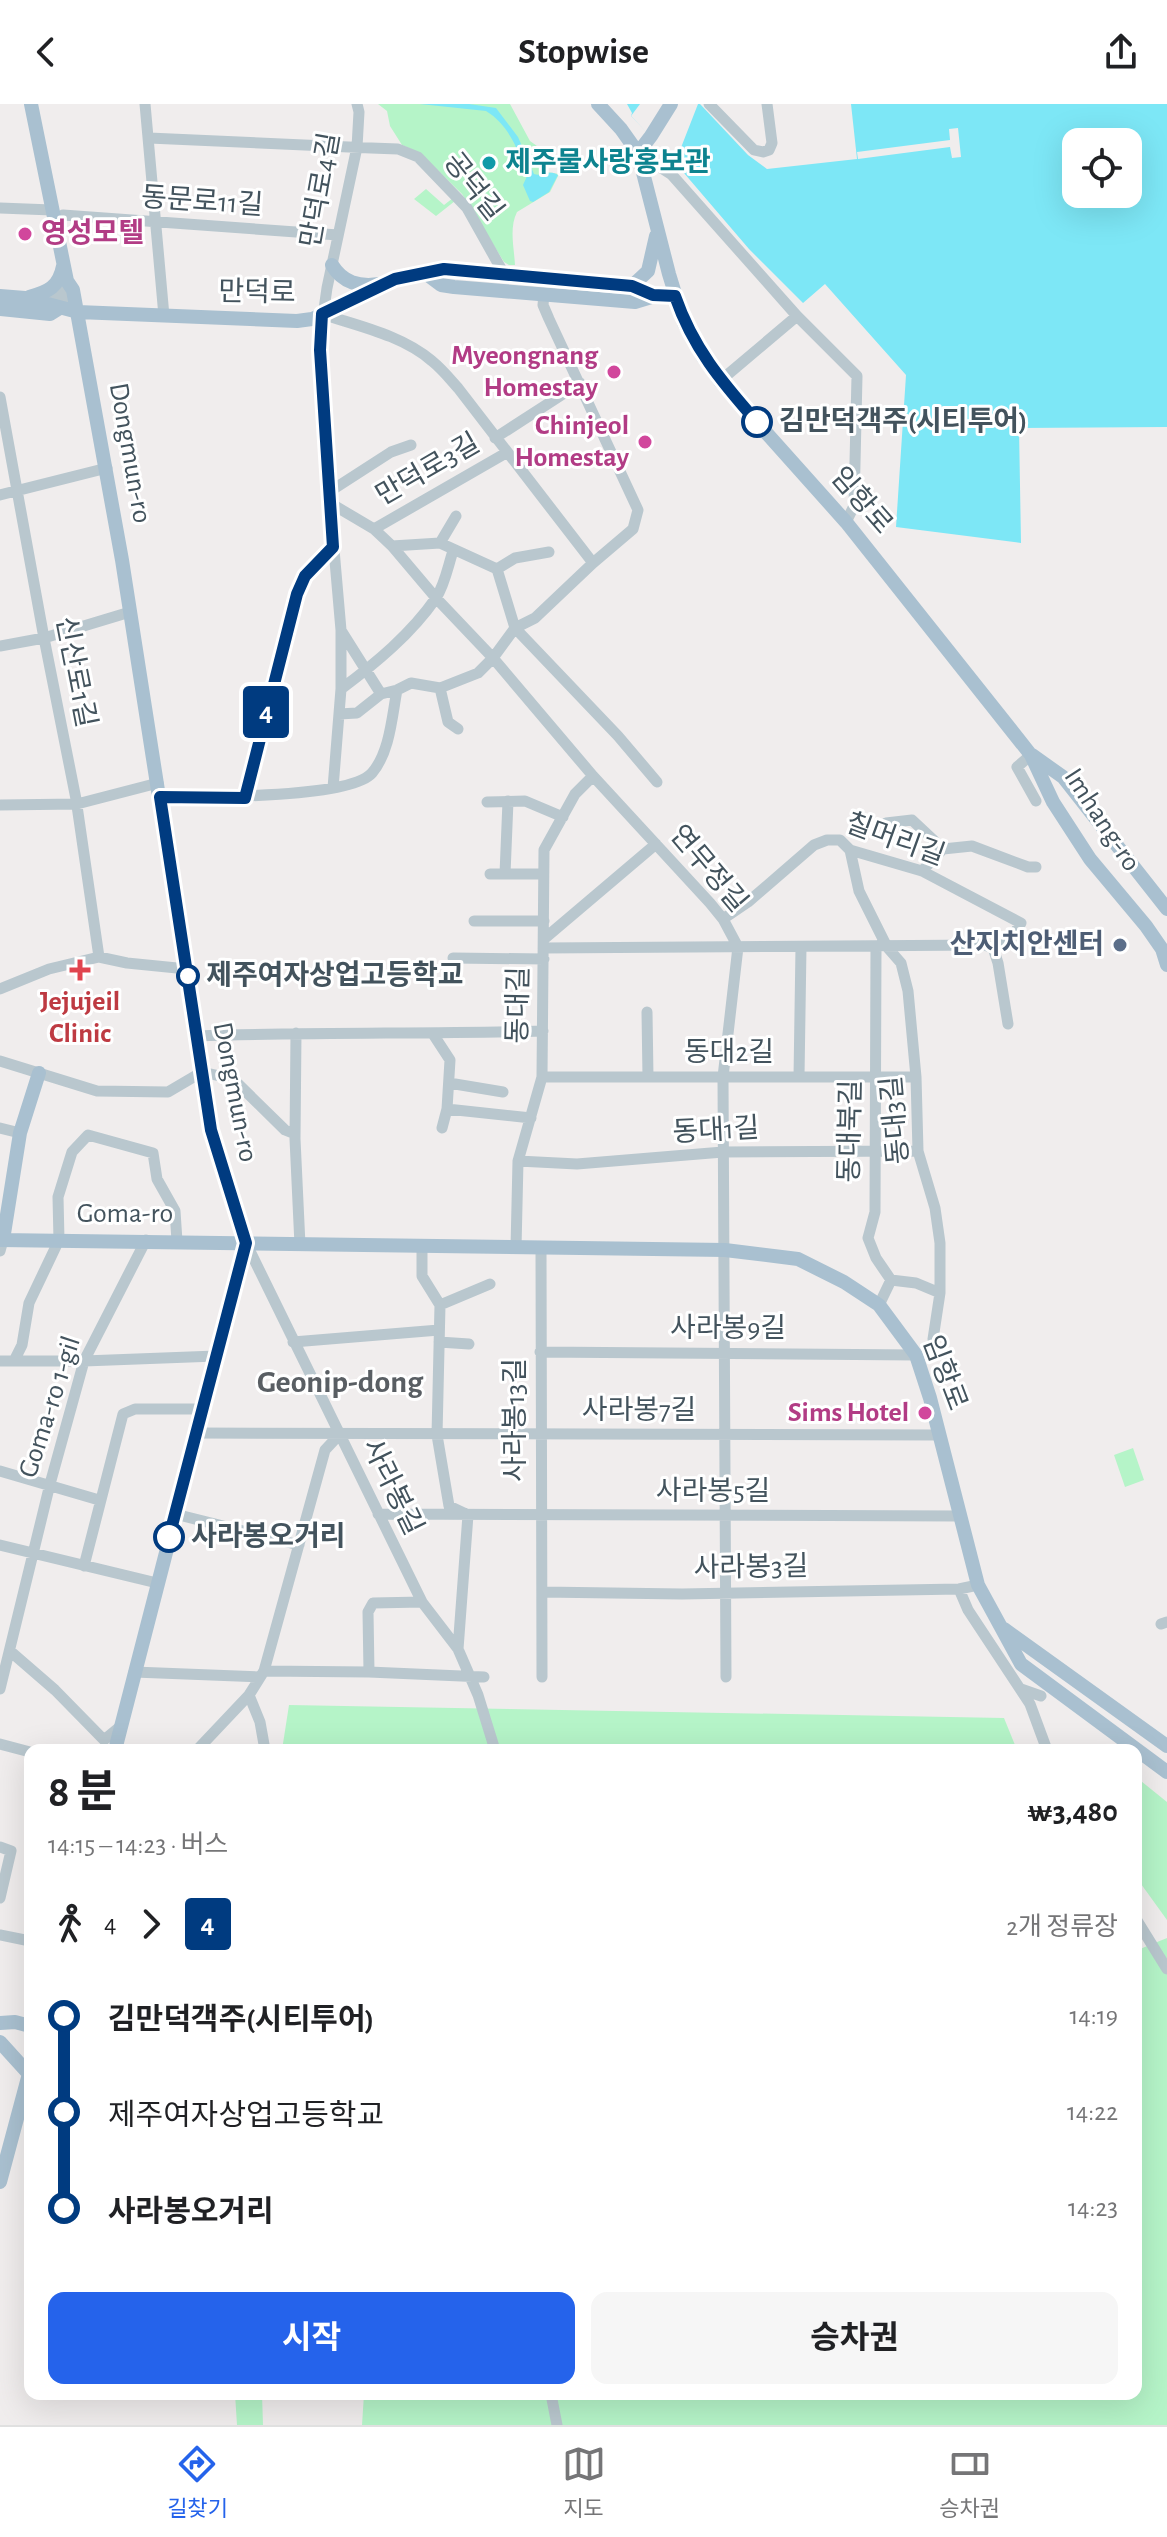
<!DOCTYPE html>
<html lang="ko">
<head>
<meta charset="utf-8">
<style>
  :root { --surface:#fff; --page:#f6f6f6; --text:#202124; --muted:#757577; --line:#e0e0e0; --accent:#2563eb }
  body { margin:0; font-family:"Alegreya Sans","Noto Sans KR",sans-serif; background:var(--page); color:var(--text); height:100vh; display:flex; flex-direction:column; font-size:30px; white-space:nowrap }
  * { box-sizing:border-box; margin:0 }
  p { font-size:26px; color:var(--muted) }
  .icon { flex:none; width:44px; height:44px; fill:none; stroke:currentColor; stroke-width:2; stroke-linecap:round; stroke-linejoin:round }
  .map { position:relative; flex:1; overflow:hidden }
  .side { position:absolute; left:24px; top:1640px; width:1118px; height:656px; display:flex; flex-direction:column; background:var(--surface); border-radius:16px; box-shadow:0 8px 32px #0002 }
  .side>* { flex:none }
  .badge { padding:0 16px; border-radius:6px; font-size:28px; line-height:52px }
  .controls { position:absolute; left:1062px; top:24px; display:grid; gap:16px }
  .controls a { display:grid; place-items:center; width:80px; height:80px; border-radius:16px; background:var(--surface); box-shadow:0 8px 32px #0002; font-size:40px }
  .map>.badge { position:absolute; translate:-50% -50%; box-shadow:0 0 0 4px #fff }
  .legs { display:flex; align-items:center; gap:12px; height:88px; padding:0 24px; font-size:26px }
  .legs p { margin-inline-start:auto }
  .headline { display:flex; align-items:center; justify-content:space-between; height:136px; padding:0 24px }
  h1 { font-size:44px; font-weight:700; line-height:60px }
  .primary-button { display:flex; gap:16px; margin-top:auto; padding:16px 24px }
  .primary-button a { flex:1; height:92px; border-radius:16px; background:var(--accent); color:#fff; font-size:32px; font-weight:700; line-height:92px; text-align:center }
  .primary-button a+a { background:var(--page); color:var(--text) }
  ul { padding:0 24px; list-style:none }
  li { display:flex; align-items:center; gap:28px; height:96px; font-size:30px }
  li i { display:grid; place-items:center; width:12px; height:100%; margin:0 10px; background:currentColor }
  li i::after { content:''; width:20px; height:20px; margin:-10px; border:6px solid; border-radius:50%; background:var(--surface) }
  li p { margin-inline-start:auto }
  li:first-child i { background:linear-gradient(#0000 50%,currentColor 0) }
  li:last-child i { background:linear-gradient(currentColor 50%,#0000 0) }
  header { display:flex; justify-content:space-between; align-items:center; height:104px; padding:0 24px; background:var(--surface); font-size:36px; font-weight:700 }
  .tab-bar { display:flex; justify-content:space-around; align-items:center; height:112px; border-top:2px solid var(--line); background:var(--surface); font-size:22px; color:var(--muted) }
  .tab-bar a { display:grid; justify-items:center; gap:4px }
  .tab-bar .on { color:var(--accent) }
  .map>svg:first-child { display:block }
  .green { fill:#b5f4c8 }
  .water { fill:#7de7f6; fill-rule:evenodd }
  .pier { fill:#f0eded }
  .lines { fill:none; stroke-linecap:round; stroke-linejoin:round }
  .minor { stroke:#b9c7ce; stroke-width:11 }
  .major { stroke:#a9c0d0; stroke-width:14 }
  .line-1-casing { stroke:#fff; stroke-width:18 }
  .line-1 { stroke:#003b80; stroke-width:12 }
  .culture-dot { fill:#0f9aa8; stroke:#fff; stroke-width:3 }
  .hotel-dot { fill:#d1479c; stroke:#fff; stroke-width:3 }
  .stop-1-dot { fill:#fff; stroke:#003b80; stroke-width:4 }
  .service-dot { fill:#5c6f8a; stroke:#fff; stroke-width:3 }
  .health-dot { fill:#e0444e; stroke:#fff; stroke-width:3 }
  .labels { text-anchor:middle; dominant-baseline:central; stroke-width:6; stroke-linejoin:round; paint-order:stroke }
  .culture-label { font-size:28px; font-weight:bold; fill:#0d838f; stroke:#fff; text-anchor:start }
  .street-label { font-size:28px; fill:#43535d; stroke:#fff }
  .hotel-label { font-size:28px; font-weight:bold; fill:#b23c85; stroke:#fff; text-anchor:end }
  .stop-label { font-size:28px; font-weight:bold; fill:#43535d; stroke:#fff; text-anchor:start }
  .service-label { font-size:28px; font-weight:bold; fill:#4e5e75; stroke:#fff; text-anchor:end }
  .health-label { font-size:28px; font-weight:bold; fill:#be3a42; stroke:#fff }
  .quarter-label { font-size:32px; font-weight:bold; fill:#595e63; stroke:#fff }
</style>
</head>
<body>
<header><svg class="icon" aria-label="back" viewBox="0 0 24 24"><path d="M15 5l-7 7 7 7"/></svg>Stopwise<svg class="icon" aria-label="share" viewBox="0 0 24 24"><path d="M12 15V3M7 8l5-5 5 5M5 13v7h14v-7"/></svg></header>
<div class="map">
<svg width="1167" height="2321" viewBox="0 0 1167 2321">
  <rect width="100%" height="100%" fill="#f0eded"/>
  <path class="green" d="M378 0H510L530 37 537 42 547 68 559 70 550 88 517 108C509 124 514 143 515 161H509L504 158 462 90 420 49 402 41 390 22 387 7Z
    M426 85 444 101 453 94 455 97 436 112 414 95Z
    M1133 1344 1144 1376 1125 1383 1114 1351Z
    M289 1601 1004 1614 1017 1646H282Z
    M1136 1673 1167 1698V1816L1136 1773Z
    M1167 1834V2321H362L364 2290H1136V1840L1140 1845Z
    M235 2290H262L263 2321H237Z"/>
  <path class="water" d="M420 0H469L496 4 518 33 534 70C542 73 549 65 558 71L549 88 533 98 530 97 523 81 527 72C519 47 509 21 486 7Z
    M627 0H700L748 51 767 65 857 55 851 0H1167V323L1019 324 1021 439 896 423 906 271 825 180 803 199 749 145 666 48 631 12 632 9ZM1076 38H1128V90H1076Z"/>
  <path class="pier" d="M640 0H698L675 59 631 12Z
    M958 24 961 53 952 54 950 43 858 55 857 48 950 36 949 25Z"/>
  <g class="lines">
    <path class="minor" d="M145 0 164 212
      M709 0 754 46 763 48 769 46 772 39 767 0
      M149 34 371 44 398 45 418 53 467 104 504 170
      M638 49 672 71 797 212 857 272 854 402 846 418
      M0 104 52 106
      M63 111 338 131
      M61 182 64 195 48 193Z
      M544 190 543 201 549 215 638 406 633 425 593 459 535 514 515 524 618 632 657 678
      M322 210C358 222 402 231 432 257 442 265 450 275 458 284L593 459
      M720 277 797 212
      M0 293 44 534 76 695 99 853
      M495 334 580 279
      M329 388 391 348 411 341
      M0 391 107 364
      M330 399 374 425 392 442 436 494 493 554 593 672 710 799 723 815 738 843 723 973 726 1573
      M374 425 506 349
      M440 439 456 412
      M392 442 440 439 497 465
      M497 465 515 454 549 448
      M342 528 381 590 397 586 411 579 440 584 478 569 493 554 515 524 497 465
      M0 542 44 534 130 508
      M440 584 448 618 458 625
      M341 585C376 559 411 530 436 494 445 480 448 462 453 447
      M339 610 357 609 381 590
      M1031 651 1017 663 1036 697
      M333 684 341 585V526L329 388 320 233 327 184 357 43 359 8 357 0
      M160 693C198 693 349 695 372 669 390 648 392 612 397 586
      M245 694 297 490 305 472 333 443
      M487 698 525 697 563 713
      M0 701 77 700 158 679
      M886 719 912 716 943 745
      M850 746 859 787 887 843 901 859 908 887 916 973 918 1047 935 1104 940 1139V1189L933 1235
      M922 767 943 745 972 742 1028 763H1036
      M490 770H542
      M505 770 508 697
      M723 815 748 798 814 741 827 736H840L850 746 922 767 1021 819 1010 836 993 844
      M474 817H544
      M544 835 656 740
      M876 843 875 1108 868 1134 876 1154 891 1176 879 1201
      M544 844 985 841 993 844
      M993 844 998 859 1008 920
      M453 854 544 855
      M0 885 49 865 99 853 127 859 187 865
      M647 908 648 973
      M296 929 295 1035 300 1141
      M433 930 450 956 447 1005 442 1024
      M197 932C312 928 428 930 543 927
      M0 957 97 987 168 988 202 968 233 975 285 1026 295 1030
      M542 973H916
      M799 973 801 843
      M449 979 503 988
      M447 1005 531 1014
      M0 1024 20 1029
      M518 1057 577 1060 723 1048 918 1047
      M246 1139 422 1498 458 1545 478 1591 495 1646
      M422 1143V1172L440 1201 437 1331 449 1402 468 1411 458 1545
      M516 1144 518 1057 542 973 544 746 575 690 593 672
      M541 1144 542 1573
      M0 1147 3 1136
      M891 1176 916 1179 940 1189
      M440 1201 490 1180
      M293 1238 439 1226
      M439 1238 469 1240
      M540 1248 916 1251
      M0 1257H84L216 1252
      M14 1257 22 1241 29 1199 59 1136 58 1093 72 1048 88 1031 153 1049 157 1075 175 1107 177 1137
      M196 1329 939 1331
      M0 1367 99 1396
      M175 1410 299 1441
      M378 1410 959 1412
      M0 1441 157 1479
      M84 1462 123 1310 135 1305H202
      M959 1485 968 1506 1030 1600 1047 1646
      M543 1488 682 1490 959 1485 978 1481
      M1161 1520 1167 1518
      M10 1547 55 1586 104 1636 121 1622
      M264 1567 369 1568 484 1573
      M134 1568 260 1573
      M369 1568 368 1508 373 1499 422 1498
      M0 1585 50 1380 84 1257 146 1136
      M1021 1585 1041 1592
      M249 1591 260 1618 265 1646
      M0 1640 30 1648
      M197 1646 249 1591 264 1567 325 1346 339 1331
      M0 1743 11 1747 0 1794
      M1136 1815 1167 1865
      M0 1831 30 1837
      M551 2290 557 2321"/>
    <path class="major" d="M31 0 67 177 73 186 122 456 211 1026 246 1139 115 1646
      M598 0 621 25 638 49 669 170 684 219 703 253 720 277 846 418 1031 651 1053 698 1090 755 1146 822 1162 845 1167 861
      M638 49 651 32 671 0
      M332 161C343 179 359 183 380 180
      M425 169 441 181 454 183 635 198 658 191
      M632 182 648 167 656 132
      M0 192 25 194 78 208 297 217 312 215 336 204 395 175 444 165 632 182 653 191
      M29 193C48 188 59 183 63 162
      M0 205 50 210 58 205
      M1032 651 1063 673 1167 805
      M0 1136 725 1146 798 1155 844 1178 879 1201 916 1251 930 1294 978 1481 1021 1560 1167 1668
      M3 1136 20 1029 39 969
      M1004 1525 1167 1642
      M0 1919 15 1918 30 1922
      M0 1938 29 1970
      M0 2078 30 1966"/>
  </g>
  <g class="lines">
    <g class="line-1-casing">
      <path id="line-1" d="M169 1433 246 1139 211 1026 160 693 245 694 297 490 305 472 333 443 320 246 322 210 395 175 444 165 632 182 653 191 675 192C693 244 721 277 757 318"/>
    </g>
    <use href="#line-1" class="line-1"/>
  </g>
  <circle class="culture-dot" cx="489" cy="59" r="8"/>
  <g class="hotel-dot">
    <circle cx="25" cy="130" r="8"/>
    <circle cx="614" cy="268" r="8"/>
    <circle cx="645" cy="338" r="8"/>
    <circle cx="925" cy="1309" r="8"/>
  </g>
  <g class="stop-1-dot">
    <circle cx="757" cy="318" r="14"/>
    <circle cx="188" cy="872" r="10"/>
    <circle cx="169" cy="1433" r="14"/>
  </g>
  <circle class="service-dot" cx="1120" cy="841" r="8"/>
  <path class="health-dot" d="M76 854h8v8h8v8h-8v8h-8v-8h-8v-8h8z"/>
  <g class="labels">
    <g class="culture-label">
      <text x="505" y="59">제주물사랑홍보관</text>
    </g>
    <g class="street-label">
      <text transform="translate(473 83) rotate(52)">공덕길</text>
      <text transform="translate(321 86) rotate(-80)">만덕로4길</text>
      <text transform="translate(202 98) rotate(4)">동문로11길</text>
      <text transform="translate(257 189) rotate(1)">만덕로</text>
      <text transform="translate(130 349) rotate(80)">Dongmun-ro</text>
      <text transform="translate(428 366) rotate(-30)">만덕로3길</text>
      <text transform="translate(861 397) rotate(49)">임항로</text>
      <text transform="translate(75 568) rotate(79)">신산로1길</text>
      <text transform="translate(1102 716) rotate(57)">Imhang-ro</text>
      <text transform="translate(895 736) rotate(20)">칠머리길</text>
      <text transform="translate(708 765) rotate(50)">연무정길</text>
      <text transform="translate(519 901) rotate(-89)">동대길</text>
      <text x="729" y="949">동대2길</text>
      <text transform="translate(235 988) rotate(79)">Dongmun-ro</text>
      <text transform="translate(896 1016) rotate(-95)">동대3길</text>
      <text transform="translate(716 1027) rotate(-3)">동대1길</text>
      <text transform="translate(851 1027) rotate(-89)">동대북길</text>
      <text x="125" y="1110">Goma-ro</text>
      <text x="728" y="1225">사라봉9길</text>
      <text transform="translate(944 1269) rotate(69)">임항로</text>
      <text transform="translate(50 1303) rotate(-72)">Goma-ro 1-gil</text>
      <text x="639" y="1307">사라봉7길</text>
      <text transform="translate(516 1316) rotate(-90)">사라봉13길</text>
      <text transform="translate(392 1383) rotate(64)">사라봉길</text>
      <text x="713" y="1388">사라봉5길</text>
      <text transform="translate(751 1464) rotate(-1)">사라봉3길</text>
    </g>
    <g class="hotel-label">
      <text x="41" y="130" text-anchor="start">영성모텔</text>
      <text x="598" y="252">Myeongnang<tspan x="598" dy="32">Homestay</tspan></text>
      <text x="629" y="322">Chinjeol<tspan x="629" dy="32">Homestay</tspan></text>
      <text x="909" y="1309">Sims Hotel</text>
    </g>
    <g class="stop-label">
      <text x="779" y="318">김만덕객주(시티투어)</text>
      <text x="206" y="872">제주여자상업고등학교</text>
      <text x="191" y="1433">사라봉오거리</text>
    </g>
    <g class="service-label">
      <text x="1104" y="841">산지치안센터</text>
    </g>
    <g class="health-label">
      <text x="80" y="898">Jejujeil<tspan x="80" dy="32">Clinic</tspan></text>
    </g>
    <g class="quarter-label">
      <text x="340" y="1278">Geonip-dong</text>
    </g>
  </g>
</svg>
<div class="controls">
<a><svg class="icon" aria-label="locate" viewBox="0 0 24 24"><circle cx="12" cy="12" r="6"/><path d="M12 2v4M12 18v4M2 12h4M18 12h4"/></svg></a>
</div>
<b class="badge" style="left:266px;top:608px;background:#003b80;color:#fff">4</b>
<section class="side">
<div class="headline"><div><h1>8 분</h1><p>14:15 – 14:23 · 버스</p></div><b>₩3,480</b></div>
<div class="legs"><svg class="icon" aria-label="walk" viewBox="0 0 24 24"><circle cx="13" cy="4" r="2"/><path d="M13 8l-2 6 4 7M11 14l-3 7M7 12l3-4h3l4 4"/></svg>4<svg class="icon" aria-label="forward" viewBox="0 0 24 24"><path d="M9 5l7 7-7 7"/></svg><b class="badge" style="background:#003b80;color:#fff">4</b><p>2개 정류장</p></div>
<ul>
<li><i style="color:#003b80"></i><b>김만덕객주(시티투어)</b><p>14:19</p></li>
<li><i style="color:#003b80"></i><span>제주여자상업고등학교</span><p>14:22</p></li>
<li><i style="color:#003b80"></i><b>사라봉오거리</b><p>14:23</p></li>
</ul>
<div class="primary-button"><a>시작</a><a>승차권</a></div>
</section>
</div>
<nav class="tab-bar">
<a class="on"><svg class="icon" aria-label="directions" viewBox="0 0 24 24"><path d="M12 3l9 9-9 9-9-9zM9 14v-3h6M13 9l2 2-2 2"/></svg>길찾기</a>
<a><svg class="icon" aria-label="map" viewBox="0 0 24 24"><path d="M3 6l6-2 6 2 6-2v14l-6 2-6-2-6 2zM9 4v14M15 6v14"/></svg>지도</a>
<a><svg class="icon" aria-label="tickets" viewBox="0 0 24 24"><path d="M3 7h18v10H3zM15 7v10"/></svg>승차권</a>
</nav>
</body>
</html>
